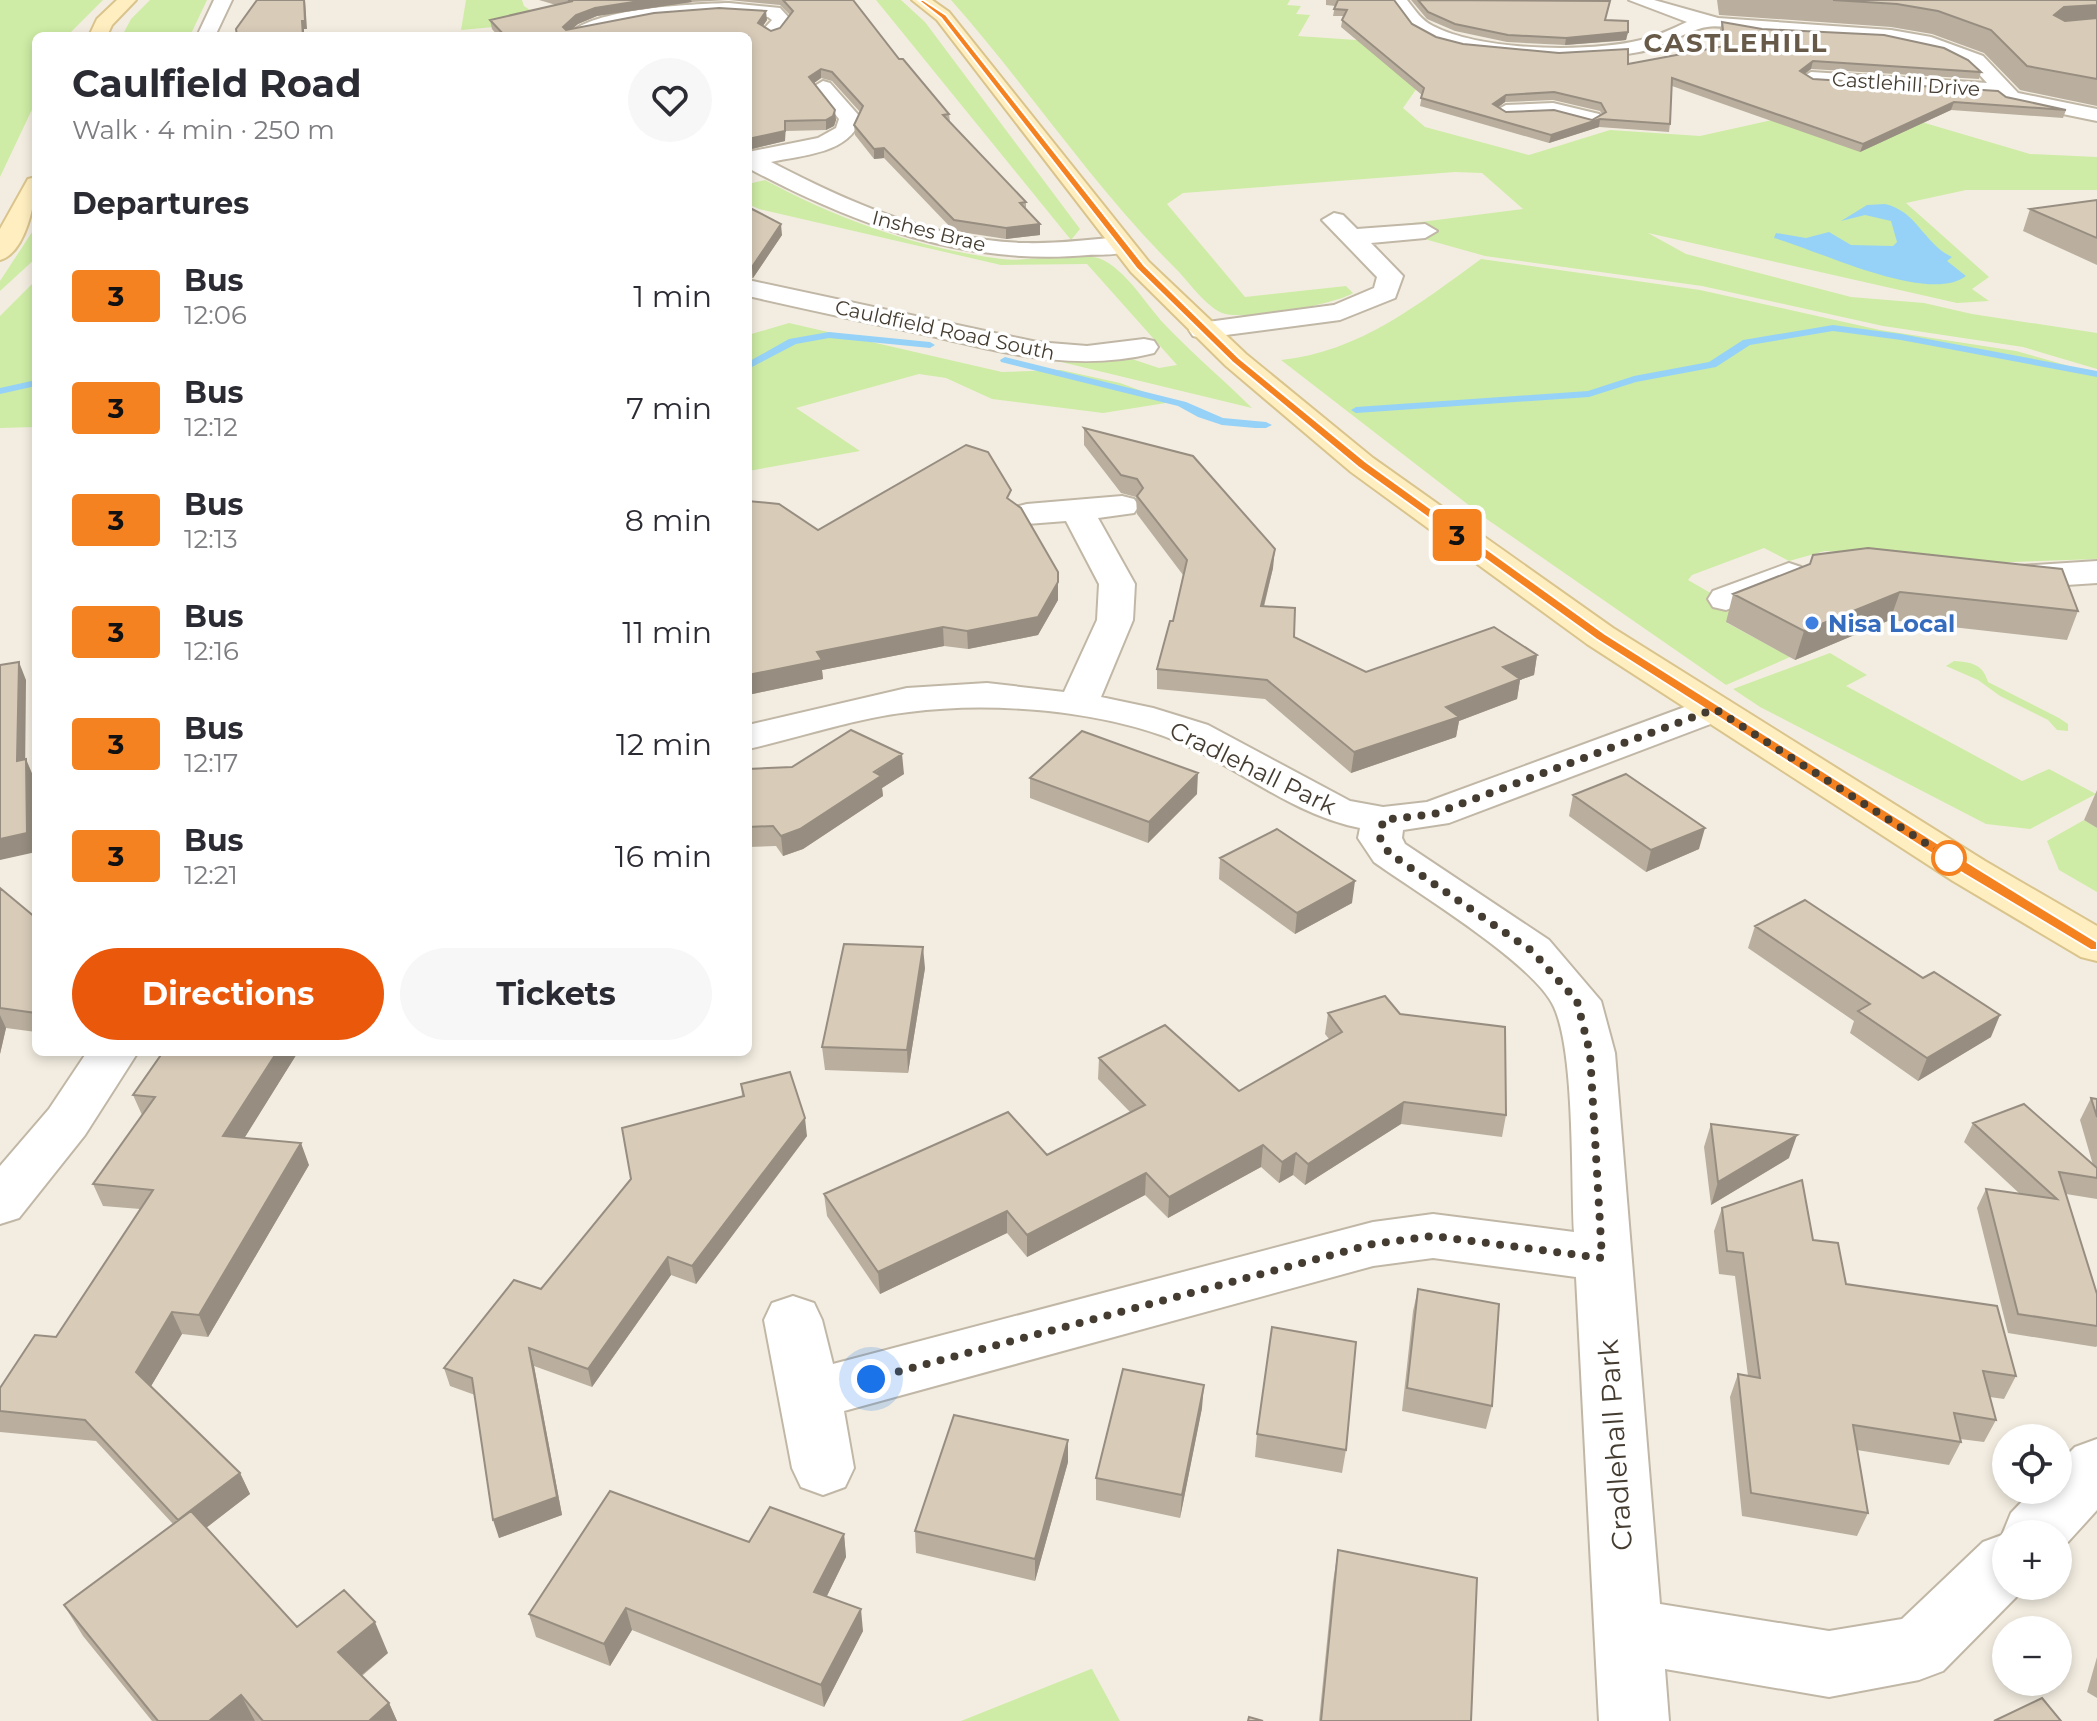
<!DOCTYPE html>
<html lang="en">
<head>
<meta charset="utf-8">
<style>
  :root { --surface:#fff; --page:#f7f7f7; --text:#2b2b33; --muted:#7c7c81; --accent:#ea580c }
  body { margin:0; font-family:Montserrat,sans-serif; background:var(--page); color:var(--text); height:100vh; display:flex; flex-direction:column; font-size:30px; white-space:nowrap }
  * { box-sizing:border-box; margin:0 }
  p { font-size:26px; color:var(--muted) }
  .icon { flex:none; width:44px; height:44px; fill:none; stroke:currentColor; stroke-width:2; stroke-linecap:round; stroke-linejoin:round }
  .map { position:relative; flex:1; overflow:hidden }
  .drawer { position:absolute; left:32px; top:32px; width:720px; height:1024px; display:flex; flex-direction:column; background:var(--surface); border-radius:12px; box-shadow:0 4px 12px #0003 }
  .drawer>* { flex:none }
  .badge { padding:0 16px; border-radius:6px; font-size:28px; line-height:52px }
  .controls { position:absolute; left:1992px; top:1424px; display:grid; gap:16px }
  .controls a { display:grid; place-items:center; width:80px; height:80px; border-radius:50%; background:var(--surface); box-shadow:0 4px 12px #0003; font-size:40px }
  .you { position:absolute; width:40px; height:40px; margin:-20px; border:6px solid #fff; border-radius:50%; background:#1a73e8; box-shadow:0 0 0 12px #1a73e833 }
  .map>.badge { position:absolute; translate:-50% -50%; box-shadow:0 0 0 4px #fff }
  h2 { padding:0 40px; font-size:30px; line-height:72px }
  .round { display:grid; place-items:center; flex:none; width:84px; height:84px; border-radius:42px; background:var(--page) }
  .headline { display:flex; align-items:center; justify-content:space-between; height:136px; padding:0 40px }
  h1 { font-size:38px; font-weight:700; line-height:60px }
  .primary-button { display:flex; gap:16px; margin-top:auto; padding:16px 40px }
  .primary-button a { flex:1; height:92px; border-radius:48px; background:var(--accent); color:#fff; font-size:32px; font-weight:700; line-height:92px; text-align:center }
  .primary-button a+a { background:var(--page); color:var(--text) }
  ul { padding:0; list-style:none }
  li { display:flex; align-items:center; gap:24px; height:112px; padding:0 40px }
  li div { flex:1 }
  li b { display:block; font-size:30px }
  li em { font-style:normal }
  li .badge { min-width:88px; font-weight:700; text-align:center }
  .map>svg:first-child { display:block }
  .green { fill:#ceeca5 }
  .water { fill:#96d2f7 }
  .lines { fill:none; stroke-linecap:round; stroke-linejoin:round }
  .stream { fill:#96d2f7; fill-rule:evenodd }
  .street-casing { stroke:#c1b7a6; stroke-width:4 }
  .secondary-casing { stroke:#dac48d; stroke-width:4 }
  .street { fill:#fff; fill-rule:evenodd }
  .secondary { fill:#ffeebf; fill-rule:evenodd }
  .wall { fill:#baaf9e; fill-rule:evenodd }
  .shaded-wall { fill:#978e81 }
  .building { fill:#d8cbb8; stroke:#978e81; stroke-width:2; fill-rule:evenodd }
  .line { fill:#f58220; stroke:#fff; stroke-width:2 }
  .walk { stroke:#443c31; stroke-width:8; stroke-dasharray:0 14.4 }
  .shop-dot { fill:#3f7fe0; stroke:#fff; stroke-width:3 }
  .stop-dot { fill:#fff; stroke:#f58220; stroke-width:4 }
  .labels { text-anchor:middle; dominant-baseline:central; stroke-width:7; stroke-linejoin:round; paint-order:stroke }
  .far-street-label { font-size:20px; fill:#443c31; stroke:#fff }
  .shop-label { font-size:24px; font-weight:bold; fill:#366cbe; stroke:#fff; text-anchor:start }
  .street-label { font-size:24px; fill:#443c31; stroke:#fff }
  .far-district-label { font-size:26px; font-weight:bold; letter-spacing:2px; fill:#685a48; stroke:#fff }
  .near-street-label { font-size:28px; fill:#443c31; stroke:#fff }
</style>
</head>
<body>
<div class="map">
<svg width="2097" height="1721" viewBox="0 0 2097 1721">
  <rect width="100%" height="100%" fill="#f3ede1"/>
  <path class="green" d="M0 0H103L67 36H36V101L0 177Z
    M150 0H207L190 36H122L131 19Z
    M466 0H522L524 6 548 22 461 30Z
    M876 0H901L925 22 1080 229 1071 240Z
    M951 0H1290L1287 5 1301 6 1296 14 1310 15 1298 36 1400 43 1424 78 1403 108 1425 127 1529 155 1610 130 1700 136 1826 108 1908 118 2030 154 2097 157V190H1966L1906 203 1989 277 1972 289 1989 301 1957 303 1648 233 1686 254 1851 297 1924 303 1972 314 2097 333V369L2023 347 1883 326 1702 286 1485 256 1428 240 1397 225 1523 209 1482 173 1455 172 1183 193 1167 204 1245 297 1346 286 1353 293C1334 305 1243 321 1222 313 1206 306 1190 284 1178 271 1094 188 1029 88 951 0Z
    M765 180C837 219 920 249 1002 259 1030 263 1082 248 1105 261 1130 275 1148 308 1168 328 1195 356 1225 381 1252 408L1053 360 1123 356 1159 368 1177 365 1087 264 1001 265 759 209 748 204V184Z
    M36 226V258L0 291V281Z
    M1481 259 1700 290 1880 330 2016 351 2097 374V559L1984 563 1825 551 1789 561 1764 548 1692 575 1688 580 1747 614 1727 623 1790 657 1726 685 1488 520 1281 360C1359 352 1419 304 1481 259Z
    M36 280V427L0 428V316Z
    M789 323 1002 372 1061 370 1120 383 1172 402 1103 413 992 399 946 378 919 374 796 408 860 451 748 471V335Z
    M1830 653 1867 675 1846 686 2022 781 2049 769 2096 794 2030 829 1986 824 1760 707 1733 689Z
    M1954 661C1971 662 1983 664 1988 682L2059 718 2068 724V731L2057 730 2048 720 2000 696 1978 680 1946 666Z
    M2084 820 2097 828V892L2059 870 2047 841Z
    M1092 1669 1120 1721H961L1091 1669Z"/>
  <path class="water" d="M1885 204C1917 211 1924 244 1952 257L1947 261 1966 276C1928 305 1818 250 1774 238L1776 233 1806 238 1829 232 1851 245 1893 246 1897 242 1891 221 1865 215 1841 221 1867 205Z"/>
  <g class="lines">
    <path class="stream" d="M1833 325 1901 334 2097 371V377L1901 340 1833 331 1750 345 1716 367 1636 382 1589 397 1356 413 1351 410 1356 407 1588 391 1634 376 1709 362 1743 340Z
      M829 332 930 342 935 345 930 348 829 338 796 344 748 369V362L789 339Z
      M1005 357 1186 402 1223 418 1266 422 1272 425 1266 428H1255L1222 425 1198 417 1178 406 1001 362 1000 360Z
      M36 380V386L0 394V388Z"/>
    <g class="street-casing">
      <path id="street" d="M214 0H232L215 36H197Z
        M1389 0H1407C1415 10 1422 21 1433 26 1481 51 1589 53 1641 40 1657 36 1672 29 1687 22L1629 0H1654L1718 18 1891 30 1931 37 1983 56 2018 93 2097 109V121L2004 102 1997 96 1811 84 1801 78 1811 72 1987 83C1945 27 1825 38 1761 33 1745 32 1722 24 1707 27 1690 29 1661 48 1639 52 1588 62 1460 61 1417 32 1405 25 1397 11 1389 0Z
        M729 3 780 8 791 20 778 35 771 37 762 31 772 20 768 17C726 11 681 13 639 21 613 26 592 36 567 36 591 8 693 4 729 3Z
        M823 81 830 83 861 118C850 154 802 155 771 162 848 202 933 240 1022 243 1055 244 1088 240 1121 237L1134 245C1125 257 1101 254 1088 255 965 266 855 225 748 168V152L818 138 836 128 839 119 813 87Z
        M1553 103 1599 114 1602 119 1591 125 1553 115 1506 117 1495 111 1506 105Z
        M1334 213 1343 215 1357 229 1425 224 1437 231 1425 238 1371 243 1403 276 1395 298 1340 320 1203 338 1193 336 1189 330 1193 324 1334 305 1374 288 1377 277 1322 220Z
        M748 280 1037 342 1087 346 1144 339 1154 341 1158 347 1154 353C1074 373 1001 352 923 334 865 322 806 309 748 296Z
        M1122 496 1134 499 1139 506 1134 513 1098 518 1135 584 1133 620 1101 697 1153 708 1208 725 1350 801 1383 807 1427 802 1701 701 1715 697 1729 701 1735 709 1729 717 1449 823 1403 830 1402 838 1405 844 1549 940 1601 1001 1615 1053 1660 1604 1829 1631 1902 1619 1983 1542 2002 1535 2011 1513 2033 1490H2058V1464L2075 1447 2097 1439V1510L2058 1553V1534H2006V1586H2027L1943 1671 1919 1680 1829 1697 1665 1669 1669 1721H1599L1576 1277 1433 1258 1373 1266 844 1411 854 1468 845 1487 823 1495 801 1487 792 1468 764 1320 772 1303 793 1296 814 1303 822 1320 833 1364 1373 1222 1433 1214 1574 1232C1571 1177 1575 1053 1554 1007 1535 964 1416 892 1374 862L1358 838 1360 828C1293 815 1241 769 1179 742 1102 710 991 701 909 712 855 718 801 737 748 749V725L907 688 987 683 1064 692 1097 620 1099 584 1066 521 1027 524 1015 521 1010 514 1015 507 1027 504Z
        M2097 561V583L2004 589 1991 586 1986 578 1991 570 2004 567Z
        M1789 563 1801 567 1807 574 1801 581 1726 610 1713 607 1708 599 1713 591Z
        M87 1052H138L85 1135 19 1218 0 1224V1166L49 1109Z"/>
    </g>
    <g class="secondary-casing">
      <path id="secondary" d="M117 0H136L112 25 107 36H89L97 19Z
        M912 0H932L949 12 1149 262 1246 354 1373 458 1613 628 1985 861 2097 926V961L2081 957 1953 881 1587 644 1351 472 1226 366 1131 272 937 20Z
        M36 177C36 200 26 253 0 260V229L28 179Z"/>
    </g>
    <use href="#street" class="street"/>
    <use href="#secondary" class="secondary"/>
  </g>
  <path class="wall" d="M539 0H853L899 59 949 114 950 122 1026 202V209L1040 224V235L1006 239 954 231 884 158 874 159 855 135 854 125 860 112 832 81 821 78 814 83 836 120 834 126 826 130 786 131 785 141 748 150V36H498L492 29 490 20 556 5ZM729 0 780 5 790 15 780 28 771 31 763 26 767 20 572 29 578 24 597 16 692 2Z
    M1326 0H1394L1412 24 1436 37 1463 44 1628 64 1722 46 1720 30 1722 22 1981 72 1979 79 1811 69 1804 74 1813 79 2006 97 2066 110 2063 118 1951 110 1860 152 1672 86 1670 124 1669 132 1599 127 1549 143 1420 106 1422 95 1341 27 1343 16H1333L1335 6 1326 5ZM1553 100 1600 111 1602 114 1592 120 1506 112 1498 107 1505 102Z
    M1411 0H1601L1605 20 1628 32 1626 40 1619 41 1565 45 1507 42 1455 31 1427 19Z
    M1717 0H2097V106L2020 90 1984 53 1932 34 1891 27 1719 15Z
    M2097 200V265L2023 231 2030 209Z
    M748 207 782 235 753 278H748Z
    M1084 428 1273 568 1264 607 1294 637 1366 672 1537 655 1534 675 1520 680 1517 699 1459 721 1456 737 1351 773 1265 699 1157 689V669L1173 621 1183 575 1137 514 1136 497 1121 493 1084 445Z
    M1011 501 1058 600 1038 635 968 649 944 646 822 670 823 679 748 695 818 530Z
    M1810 564 2078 611 2067 640 1890 620 1795 660 1726 622 1733 594Z
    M748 769 904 774 882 788 883 796 803 849 783 856 776 846 748 847Z
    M1030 778 1197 794 1148 843 1030 798Z
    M2097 790V828L2084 820Z
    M1573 795 1699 849 1646 872 1569 816Z
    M1220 858 1352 903 1295 934 1219 879Z
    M0 888 36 918V1032L6 1028 0 1054Z
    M1755 926 1991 1037 1918 1081 1850 1033 1854 1021 1748 948Z
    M925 968 908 1073 825 1070 822 1047Z
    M1328 1013 1400 1014 1506 1115 1502 1137 1401 1124 1305 1185 1293 1175 1279 1183 1261 1167 1168 1218 1145 1195 1027 1257 1007 1233 880 1294 827 1216 824 1194 1047 1155 1130 1112 1098 1079 1099 1058 1239 1091 1329 1039 1325 1034Z
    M163 1052H298L244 1138 309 1165 208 1337 182 1334 151 1386 240 1473 250 1494 206 1528 297 1627 388 1653 362 1676 389 1703 397 1721H152L83 1636 64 1605 173 1524 96 1441 0 1432V1388L56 1337 140 1209 103 1206 93 1184 142 1115 133 1095Z
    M741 1084 807 1136 696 1284 671 1275 592 1387 534 1366 562 1515 499 1538 475 1395 450 1386 444 1368 541 1289 742 1096Z
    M2091 1098 2097 1099V1199L2066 1194 2097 1294V1346L2096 1347 2008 1333 1977 1208 1986 1189 2020 1194 1964 1142 1973 1123 2093 1165 2080 1120Z
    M1711 1124 1789 1158 1711 1205 1704 1147Z
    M1722 1208 1813 1240 1846 1284 2016 1376 2004 1399 1990 1397 1996 1420 1984 1442 1960 1439 1961 1442 1949 1465 1857 1450 1868 1513 1857 1536 1742 1516 1730 1397 1738 1374 1748 1376 1735 1276 1719 1274 1714 1231Z
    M1418 1289 1492 1406 1486 1429 1402 1411 1413 1311Z
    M1202 1408 1180 1518 1096 1500V1478Z
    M1257 1434 1346 1450 1342 1473 1255 1457Z
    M1068 1440V1462L1035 1581 916 1553 915 1531Z
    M844 1534 846 1557 827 1596 863 1631 824 1707 632 1630 610 1666 536 1637 529 1614 749 1542Z
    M1338 1550 1471 1721H1319L1333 1582Z
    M2097 1657V1698L2087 1692Z"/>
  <path class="shaded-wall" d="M304 0H305L307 29H304V36H303L302 21Z
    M646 0H691L692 2 597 16 578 24 564 36 563 27 576 15 595 8Z
    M2097 5V27L2057 30 2054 15 2064 7Z
    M766 11 767 20 759 31 758 23Z
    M1628 32 1626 40 1565 45 1566 38Z
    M1813 61 1811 69 1798 79 1800 71Z
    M821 69V78L810 86 809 77Z
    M1506 95 1505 102 1492 112 1493 104Z
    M1954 102 1951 110 1860 152 1863 144Z
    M835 110 836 120 834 126 826 130V120Z
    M1600 119 1599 127 1549 143 1551 135Z
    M785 121V141L748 150V139Z
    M884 148V158L874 159V149Z
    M781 224 782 235 753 278 752 267Z
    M1040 224V235L1006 239V228Z
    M1275 549 1273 568 1259 625 1261 606Z
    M1058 582V600L1038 635 968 649 967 631Z
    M1900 592 1890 620 1795 660 1804 631Z
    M943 627 944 646 822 670 823 679 748 695V675L817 652Z
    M1537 655 1534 675 1520 680 1517 699 1459 721 1456 737 1351 773 1354 752 1503 667Z
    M19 662 26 680 25 780 17 761Z
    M902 754 904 774 882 788 883 796 803 849 783 856 781 836Z
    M26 759 34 778 36 852 0 860V839Z
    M1198 773 1197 794 1148 843 1149 822Z
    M1705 828 1699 849 1646 872 1651 850Z
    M1355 881 1352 903 1295 934 1297 913Z
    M923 947 925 968 908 1073 907 1050Z
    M0 1015 6 1028 0 1054Z
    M2000 1015 1991 1037 1918 1081 1927 1058Z
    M277 1052H298L232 1158 223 1136Z
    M1404 1102 1401 1124 1305 1185 1308 1164Z
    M805 1118 807 1136 696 1284 692 1266Z
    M1797 1135 1789 1158 1711 1205 1718 1182Z
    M301 1143 309 1165 208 1337 199 1315Z
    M1263 1145 1261 1167 1168 1218 1169 1197Z
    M1296 1153 1293 1175 1279 1183 1282 1162Z
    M1146 1173 1145 1195 1027 1257V1235Z
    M1007 1211V1233L880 1294 878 1272Z
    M668 1257 671 1275 592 1387 588 1369Z
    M172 1312 182 1334 147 1393 136 1372Z
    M529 1348 534 1366 562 1515 499 1538 493 1520Z
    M1204 1385 1202 1408 1180 1518 1182 1495Z
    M1068 1440V1462L1035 1581V1559Z
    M240 1473 250 1494 189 1541 178 1520Z
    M844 1534 846 1557 818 1614 814 1592Z
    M626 1608 632 1630 610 1666 604 1644Z
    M861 1609 863 1631 824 1707 821 1685Z
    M375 1622 388 1653 352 1683 338 1652Z
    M241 1695 255 1721H209Z
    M389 1703 397 1721H369Z"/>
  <path class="building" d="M257 0H304L305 21H302L303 36H237L236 29Z
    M568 0H646L595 8 576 15 563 27 566 30 654 13 719 8 766 11 758 23 771 31 780 28 793 11 783 0H853L899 59H903L949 114 943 115 1026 202 1020 203 1040 224 1006 228 954 220 884 148 874 149 854 125 863 106 832 72 821 69 809 77 835 110 833 116 826 120 785 121V131L748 139V36H505L490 20 573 1Z
    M1338 0H1394L1412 24 1436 37 1463 44 1559 53 1628 49V64L1725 46 1722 22 1762 29 1884 35 1944 48 1968 60 1981 72 1813 61 1800 71 1813 79 1998 91 2006 97 2066 110 1954 102 1863 144 1672 78 1670 124 1600 119 1551 135 1421 98 1424 88 1342 20 1347 10 1334 9ZM1554 92 1601 103 1606 112 1592 120 1554 110 1506 112 1493 104 1506 95Z
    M1418 0 1610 1 1605 20 1628 21V32L1566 38 1508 35 1455 24 1428 12Z
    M1833 0H2097V5L2064 7 2054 15 2065 21 2097 18V79L2027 66 1991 30 1938 11 1897 4Z
    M2097 200V238L2030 209Z
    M748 207 781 224 752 267 748 266Z
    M1084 428 1193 456 1275 549 1261 606 1295 608 1294 637 1366 672 1494 627 1537 655 1503 667 1520 679 1446 707 1459 717 1354 752 1267 680 1157 669 1170 621H1173L1187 560 1137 496 1143 488 1137 479 1121 475Z
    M966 445 988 452 1011 490 1007 498 1021 508 1058 572V582L1038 617 967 631 943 627 817 652 822 660 748 675V501L779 504 818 530Z
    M1868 548 2062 569 2078 611 1900 592 1804 631 1733 594 1810 564 1813 555Z
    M19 662 17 761 26 759 27 833 0 839V665Z
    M851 730 902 754 874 772 881 776 800 829 781 836 773 826 748 827V769L792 767Z
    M1082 731 1198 773 1149 822 1030 778Z
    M1626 774 1705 828 1651 850 1573 795Z
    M1277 829 1355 881 1297 913 1220 858Z
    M0 888 36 918V1013L0 1008Z
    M1805 900 1923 978 1934 972 2000 1015 1927 1058 1858 1011 1870 1004 1755 926Z
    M844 944 923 947 907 1050 822 1047Z
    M1385 996 1400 1014 1505 1027 1506 1115 1404 1102 1308 1164 1296 1153 1282 1162 1263 1145 1169 1197 1146 1173 1027 1235 1007 1211 878 1272 824 1194 1008 1112 1047 1155 1145 1105 1099 1058 1165 1025 1239 1091 1342 1032 1328 1013Z
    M163 1052H277L223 1136 301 1143 199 1315 172 1312 136 1372 240 1473 178 1520 85 1420 0 1411V1388L35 1335 56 1337 153 1190 93 1184 155 1097 133 1095Z
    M790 1072 805 1118 692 1266 668 1257 588 1369 529 1348 557 1497 493 1520 472 1378 444 1368 514 1280 541 1289 631 1179 622 1128 744 1096 741 1084Z
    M2091 1098 2097 1099V1117Z
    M2024 1104 2097 1168V1178L2059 1172 2097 1294V1326L2018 1314 1986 1189 2057 1199 1973 1123Z
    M1711 1124 1797 1135 1718 1182Z
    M1802 1180 1813 1240 1838 1243 1846 1284 1997 1306 2016 1376 1983 1371 1996 1420 1954 1413 1961 1442 1853 1425 1868 1513 1751 1493 1738 1374 1760 1378 1743 1253 1727 1251 1722 1208Z
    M1418 1289 1499 1304 1492 1406 1407 1388Z
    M1272 1327 1356 1342 1346 1450 1257 1434Z
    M1123 1369 1204 1385 1182 1495 1096 1478Z
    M954 1415 1068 1440 1035 1559 915 1531Z
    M610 1491 749 1542 770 1507 844 1534 814 1592 861 1609 821 1685 626 1608 604 1644 529 1614Z
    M191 1511 297 1627 344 1590 375 1622 338 1652 389 1703 369 1721H263L241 1695 209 1721H158L64 1605Z
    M1338 1550 1477 1578 1471 1721H1321Z
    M2042 1698 2061 1721H1994Z
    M1249 1717 1263 1721H1248Z"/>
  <path class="line" d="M918 0H923L946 15 1144 265 1239 358 1366 462 1605 634 1975 867 2097 942V950H2091L1964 874 1596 639 1358 467 1232 362 1137 269 941 18Z"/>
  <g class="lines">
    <path class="walk" d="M871 1379 1373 1244 1433 1236 1602 1258 1590 1053 1577 1001 1532 951 1389 853 1380 838 1383 820 1434 814 1715 709 1949 858"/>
  </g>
  <circle class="shop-dot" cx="1812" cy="623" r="8"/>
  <circle class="stop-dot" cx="1949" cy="858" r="16"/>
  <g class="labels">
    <g class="far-street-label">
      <text transform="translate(1906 84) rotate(4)">Castlehill Drive</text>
      <text transform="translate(929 231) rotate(14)">Inshes Brae</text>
      <text transform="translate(945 330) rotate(12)">Cauldfield Road South</text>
    </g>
    <g class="shop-label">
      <text x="1828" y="623">Nisa Local</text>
    </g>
    <g class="street-label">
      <text transform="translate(1253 768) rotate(26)">Cradlehall Park</text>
    </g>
    <g class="far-district-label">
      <text x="1736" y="43">CASTLEHILL</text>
    </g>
    <g class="near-street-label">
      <text transform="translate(1615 1445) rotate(-94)">Cradlehall Park</text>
    </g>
  </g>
</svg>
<div class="controls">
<a><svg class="icon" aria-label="locate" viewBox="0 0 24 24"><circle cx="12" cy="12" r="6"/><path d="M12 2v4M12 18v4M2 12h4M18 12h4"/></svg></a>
<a>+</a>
<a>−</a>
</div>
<div class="you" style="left:871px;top:1379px"></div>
<b class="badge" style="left:1457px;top:535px;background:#f58220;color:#111">3</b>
<section class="drawer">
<div class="headline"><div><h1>Caulfield Road</h1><p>Walk · 4 min · 250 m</p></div><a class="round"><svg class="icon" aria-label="heart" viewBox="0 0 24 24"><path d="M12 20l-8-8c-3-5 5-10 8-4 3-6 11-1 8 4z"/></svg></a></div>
<h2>Departures</h2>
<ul>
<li><span class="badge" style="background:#f58220;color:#111">3</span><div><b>Bus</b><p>12:06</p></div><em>1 min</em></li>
<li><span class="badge" style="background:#f58220;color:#111">3</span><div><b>Bus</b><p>12:12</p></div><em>7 min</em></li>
<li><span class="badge" style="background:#f58220;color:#111">3</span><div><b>Bus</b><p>12:13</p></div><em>8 min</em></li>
<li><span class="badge" style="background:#f58220;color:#111">3</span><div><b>Bus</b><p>12:16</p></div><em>11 min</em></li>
<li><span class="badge" style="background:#f58220;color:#111">3</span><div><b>Bus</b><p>12:17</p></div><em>12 min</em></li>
<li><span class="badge" style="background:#f58220;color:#111">3</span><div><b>Bus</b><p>12:21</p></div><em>16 min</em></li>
</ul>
<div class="primary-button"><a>Directions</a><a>Tickets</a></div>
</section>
</div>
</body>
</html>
